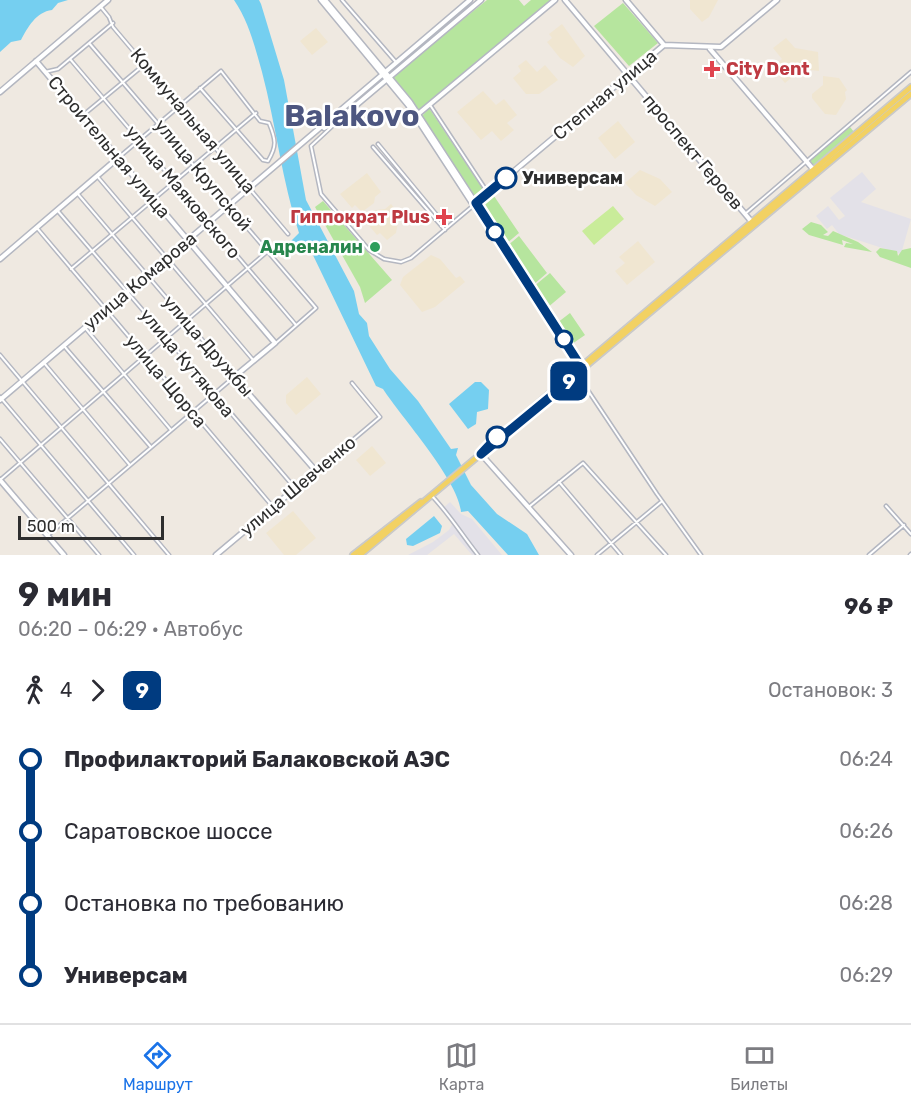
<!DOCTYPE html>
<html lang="ru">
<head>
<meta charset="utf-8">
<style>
  :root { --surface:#fff; --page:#f7f7f7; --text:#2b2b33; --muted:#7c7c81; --line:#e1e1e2; --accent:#1a73e8 }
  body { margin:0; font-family:Rubik,sans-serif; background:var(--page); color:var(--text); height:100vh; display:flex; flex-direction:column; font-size:22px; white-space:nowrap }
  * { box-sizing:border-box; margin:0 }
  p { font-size:20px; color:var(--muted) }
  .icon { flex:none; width:33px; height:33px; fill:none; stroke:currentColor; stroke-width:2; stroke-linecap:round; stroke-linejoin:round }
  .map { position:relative; height:555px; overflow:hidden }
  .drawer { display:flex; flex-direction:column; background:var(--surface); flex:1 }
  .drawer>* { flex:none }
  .badge { padding:0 12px; border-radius:9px; font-size:21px; line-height:39px }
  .scale { position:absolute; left:18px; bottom:15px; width:146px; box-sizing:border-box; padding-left:6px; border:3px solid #2e2e2e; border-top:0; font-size:16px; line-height:21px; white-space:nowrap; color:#2e2e2e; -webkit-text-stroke:4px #fff; paint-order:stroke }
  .map>.badge { position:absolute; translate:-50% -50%; box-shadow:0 0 0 3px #fff }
  .legs { display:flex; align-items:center; gap:9px; height:66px; padding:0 18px; font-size:20px }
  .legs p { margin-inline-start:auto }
  .overview { display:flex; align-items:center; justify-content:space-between; height:102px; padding:0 18px }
  h1 { font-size:33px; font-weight:700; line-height:45px }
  ul { padding:0 18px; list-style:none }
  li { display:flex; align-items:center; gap:21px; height:72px; font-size:22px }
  li i { display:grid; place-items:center; width:9px; height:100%; margin:0 8px; background:currentColor }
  li i::after { content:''; width:15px; height:15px; margin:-8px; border:4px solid; border-radius:50%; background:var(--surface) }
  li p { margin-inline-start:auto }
  li:first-child i { background:linear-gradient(#0000 50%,currentColor 0) }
  li:last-child i { background:linear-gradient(currentColor 50%,#0000 0) }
  .tabs { display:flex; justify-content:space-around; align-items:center; height:84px; border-top:2px solid var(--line); background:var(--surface); font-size:16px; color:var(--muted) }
  .tabs a { display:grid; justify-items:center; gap:3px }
  .tabs .on { color:var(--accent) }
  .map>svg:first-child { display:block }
  .industrial { fill:#e3e1e8 }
  .education { fill:#f0e6d1 }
  .green { fill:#b6e59e }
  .pitch { fill:#c9ec9a }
  .water { fill:#75cff0 }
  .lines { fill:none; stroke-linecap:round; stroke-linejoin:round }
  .street-casing { stroke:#b4b7c1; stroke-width:5 }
  .secondary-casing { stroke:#b4b7c1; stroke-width:7 }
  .primary-casing { stroke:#c9c9c9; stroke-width:8 }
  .street { stroke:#fff; stroke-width:2 }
  .secondary { stroke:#fff; stroke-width:4 }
  .primary { stroke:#f2d163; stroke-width:4.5 }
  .line-1-casing { stroke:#fff; stroke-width:14 }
  .line-1 { stroke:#003b80; stroke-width:9 }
  .health-dot { fill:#e0444e; stroke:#fff; stroke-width:2 }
  .stop-1-dot { fill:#fff; stroke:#003b80; stroke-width:3 }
  .leisure-dot { fill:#2e9e5b; stroke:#fff; stroke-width:2 }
  .labels { text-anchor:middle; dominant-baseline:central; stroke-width:5; stroke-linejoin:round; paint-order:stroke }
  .health-label { font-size:18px; font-weight:bold; fill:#be3a42; stroke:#fff; text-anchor:start }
  .street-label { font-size:18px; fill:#2e2e2e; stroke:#fff }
  .stop-label { font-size:18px; font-weight:bold; fill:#2e2e2e; stroke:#fff; text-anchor:start }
  .leisure-label { font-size:18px; font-weight:bold; fill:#27864d; stroke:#fff; text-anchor:end }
  .town-label { font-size:30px; font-weight:bold; fill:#4d5680; stroke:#fff }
</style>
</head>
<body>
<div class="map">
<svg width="911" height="555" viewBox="0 0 911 555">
  <rect width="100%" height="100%" fill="#efe9e1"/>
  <path class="industrial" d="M862 172 876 189 861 202 911 219 901 254 839 234 832 225 827 229 816 216 828 206 839 220 845 216 830 198Z
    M450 502 461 514 472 519 502 555H472L454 534 427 555H408L433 542 449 530 453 523 443 508Z"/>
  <path class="education" d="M690 0H718L709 17 702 22 690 9Z
    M562 24 585 56 573 67 560 58 547 42 552 38 549 34Z
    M316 28 328 42 312 55 300 41Z
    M786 38 795 48 818 52 819 71 802 69 785 83 772 68 782 59 773 48Z
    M526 60 537 72 545 65 558 80 539 94H526L513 78 521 71 518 66Z
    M823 76 839 78 847 90 845 92 846 99 836 115 825 114 812 98V94L823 85Z
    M483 91 496 105 504 99 517 115 507 123 514 130 501 141 492 131 481 140 457 112Z
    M618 121 635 142 615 159 598 138Z
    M640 170 660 179 672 192 655 206 636 195 625 183Z
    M367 173 381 192 375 197 374 203 362 212 355 205 352 208 340 194Z
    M391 204 403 218 398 222 396 233 387 240 380 233 377 235 364 220 376 210 385 209Z
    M638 241 655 262 627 285 615 271 625 263 619 257Z
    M431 255 440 259 456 278 460 276 465 282 435 307 422 312 400 285 403 277Z
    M307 377 321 394 296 415 286 403V395Z
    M372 446 386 463 370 476 356 460Z
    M293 511 316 538 296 555H284L266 533Z"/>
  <path class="green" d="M487 0H519L524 6 531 0H554L419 111 394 79V75Z
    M623 3 658 43 629 66 594 26Z
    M429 108 485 192 478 198H475L422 116Z
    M850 127 854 132 813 167 808 162Z
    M494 196 519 233 506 244 481 206Z
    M323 201 392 280 365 303 360 287 315 207Z
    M811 222 821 225 828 232 823 235 828 236 833 231 858 242 872 252 844 247 846 243 853 244 842 240 843 245 809 235 802 229Z
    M519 236 547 273 533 285 506 247Z
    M880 248 897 251 898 256 902 250 911 248V268L880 257 876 252Z
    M550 273 566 292 547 308 533 287Z
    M570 313 585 335 572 344 568 335 565 336 557 323Z"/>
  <path class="pitch" d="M613 206 624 219 594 245 582 231Z"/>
  <path class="water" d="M0 0H68L58 3 52 10C36 12 28 27 21 40L11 42 0 52Z
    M234 0H259L261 4 284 80 306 200 354 291 359 314 367 323 369 336 390 369 418 401 451 449 458 448 456 455 471 485 497 514 527 534 539 555H508L468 511 461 512C459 481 402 418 383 389L376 386 311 251C301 240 299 245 287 245L299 233C282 181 276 125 262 72 255 47 249 22 234 0Z
    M475 382H481L489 390 488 409 477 412 476 424 468 429 449 404Z
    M434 516 442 526 440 533 413 546 407 545 406 539Z"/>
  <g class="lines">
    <g class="street-casing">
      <path id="street" d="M342 0 395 61
        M100 6 109 17 113 27 288 234
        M89 43 316 308 276 343
        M70 59 296 325
        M45 72 58 69 113 23
        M430 105 488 193
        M82 116 145 64
        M340 119 311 146 321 194 369 250 384 259 401 262 411 258 474 205
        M378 144 436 214 437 219
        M373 147 445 230
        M118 158 221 71 260 121 269 123C276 140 277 146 268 161L263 160 200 88
        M97 176 254 361
        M57 210 295 488
        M745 214 911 72
        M37 228 273 507
        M71 269 256 113
        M86 329 171 430
        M64 346 150 446
        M0 355 169 555
        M44 363 129 464
        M577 374 657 494 701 555
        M0 397 134 555
        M0 439 99 555
        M316 471 380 417 352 383
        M0 480 268 251
        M559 482 621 555
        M432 496C450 515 462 535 478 555
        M530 506 583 463 666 555
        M886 506 911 534
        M48 535 234 377 77 193
        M597 555 661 502
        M869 555 904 525
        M910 555 911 554"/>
    </g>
    <g class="secondary-casing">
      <path id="secondary" d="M321 0 408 105 579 367
        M325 0 410 102 581 365
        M565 0 751 221
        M626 0 664 45
        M710 49 813 169
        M36 61 275 343 234 377 316 471 216 555
        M0 92 108 0
        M417 115 555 0
        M324 128 348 112 481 0
        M475 204 664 45 721 47 777 0
        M0 259 118 158
        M0 400 470 0
        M481 454 571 555
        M0 480 64 555"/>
    </g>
    <g class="primary-casing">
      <path id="primary" d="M492 442 911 87
        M353 555 421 502
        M360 555 911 94"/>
    </g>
    <use href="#street" class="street"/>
    <use href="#secondary" class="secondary"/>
    <use href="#primary" class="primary"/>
  </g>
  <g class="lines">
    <g class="line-1-casing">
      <path id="line-1" d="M497 437 481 454 583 370 476 203 506 178"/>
    </g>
    <use href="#line-1" class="line-1"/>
  </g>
  <g class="health-dot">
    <path d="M709 60h6v6h6v6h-6v6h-6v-6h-6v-6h6z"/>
    <path d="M441 208h6v6h6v6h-6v6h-6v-6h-6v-6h6z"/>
  </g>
  <g class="stop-1-dot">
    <circle cx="506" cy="178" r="10"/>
    <circle cx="495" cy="232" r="8"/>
    <circle cx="564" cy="339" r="8"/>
    <circle cx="497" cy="437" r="10"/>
  </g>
  <circle class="leisure-dot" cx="375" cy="247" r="6"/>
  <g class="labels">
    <g class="health-label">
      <text x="726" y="69">City Dent</text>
      <text x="430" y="217" text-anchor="end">Гиппократ Plus</text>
    </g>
    <g class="street-label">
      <text transform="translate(605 95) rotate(-40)">Степная улица</text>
      <text transform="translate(193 121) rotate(50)">Коммунальная улица</text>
      <text transform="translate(109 147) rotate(50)">Строительная улица</text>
      <text transform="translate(693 152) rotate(50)">проспект Героев</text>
      <text transform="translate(203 175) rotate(50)">улица Крупской</text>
      <text transform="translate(183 192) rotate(50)">улица Маяковского</text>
      <text transform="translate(140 281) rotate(-40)">улица Комарова</text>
      <text transform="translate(208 346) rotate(49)">улица Дружбы</text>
      <text transform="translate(187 363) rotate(50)">улица Кутякова</text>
      <text transform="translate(166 381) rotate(50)">улица Щорса</text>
      <text transform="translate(298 486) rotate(-40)">улица Шевченко</text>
    </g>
    <g class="stop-label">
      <text x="522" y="178">Универсам</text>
    </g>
    <g class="leisure-label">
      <text x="363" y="247">Адреналин</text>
    </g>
    <g class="town-label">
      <text x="352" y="116">Balakovo</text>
    </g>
  </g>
</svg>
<div class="scale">500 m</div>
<b class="badge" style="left:569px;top:381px;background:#003b80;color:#fff">9</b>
</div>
<section class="drawer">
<div class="overview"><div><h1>9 мин</h1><p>06:20 – 06:29 · Автобус</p></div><b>96 ₽</b></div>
<div class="legs"><svg class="icon" aria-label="walk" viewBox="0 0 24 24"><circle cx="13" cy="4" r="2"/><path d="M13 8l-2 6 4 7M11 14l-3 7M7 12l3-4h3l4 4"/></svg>4<svg class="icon" aria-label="forward" viewBox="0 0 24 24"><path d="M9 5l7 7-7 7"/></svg><b class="badge" style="background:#003b80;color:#fff">9</b><p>Остановок: 3</p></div>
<ul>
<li><i style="color:#003b80"></i><b>Профилакторий Балаковской АЭС</b><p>06:24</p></li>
<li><i style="color:#003b80"></i><span>Саратовское шоссе</span><p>06:26</p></li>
<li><i style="color:#003b80"></i><span>Остановка по требованию</span><p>06:28</p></li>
<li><i style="color:#003b80"></i><b>Универсам</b><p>06:29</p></li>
</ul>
</section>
<nav class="tabs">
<a class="on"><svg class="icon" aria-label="directions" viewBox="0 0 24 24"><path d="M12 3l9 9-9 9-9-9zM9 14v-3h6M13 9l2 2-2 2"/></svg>Маршрут</a>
<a><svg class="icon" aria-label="map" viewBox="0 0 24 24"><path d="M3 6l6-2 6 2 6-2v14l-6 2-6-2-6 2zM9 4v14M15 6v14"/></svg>Карта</a>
<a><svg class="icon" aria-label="tickets" viewBox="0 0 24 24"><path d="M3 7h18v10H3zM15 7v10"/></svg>Билеты</a>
</nav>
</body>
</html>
